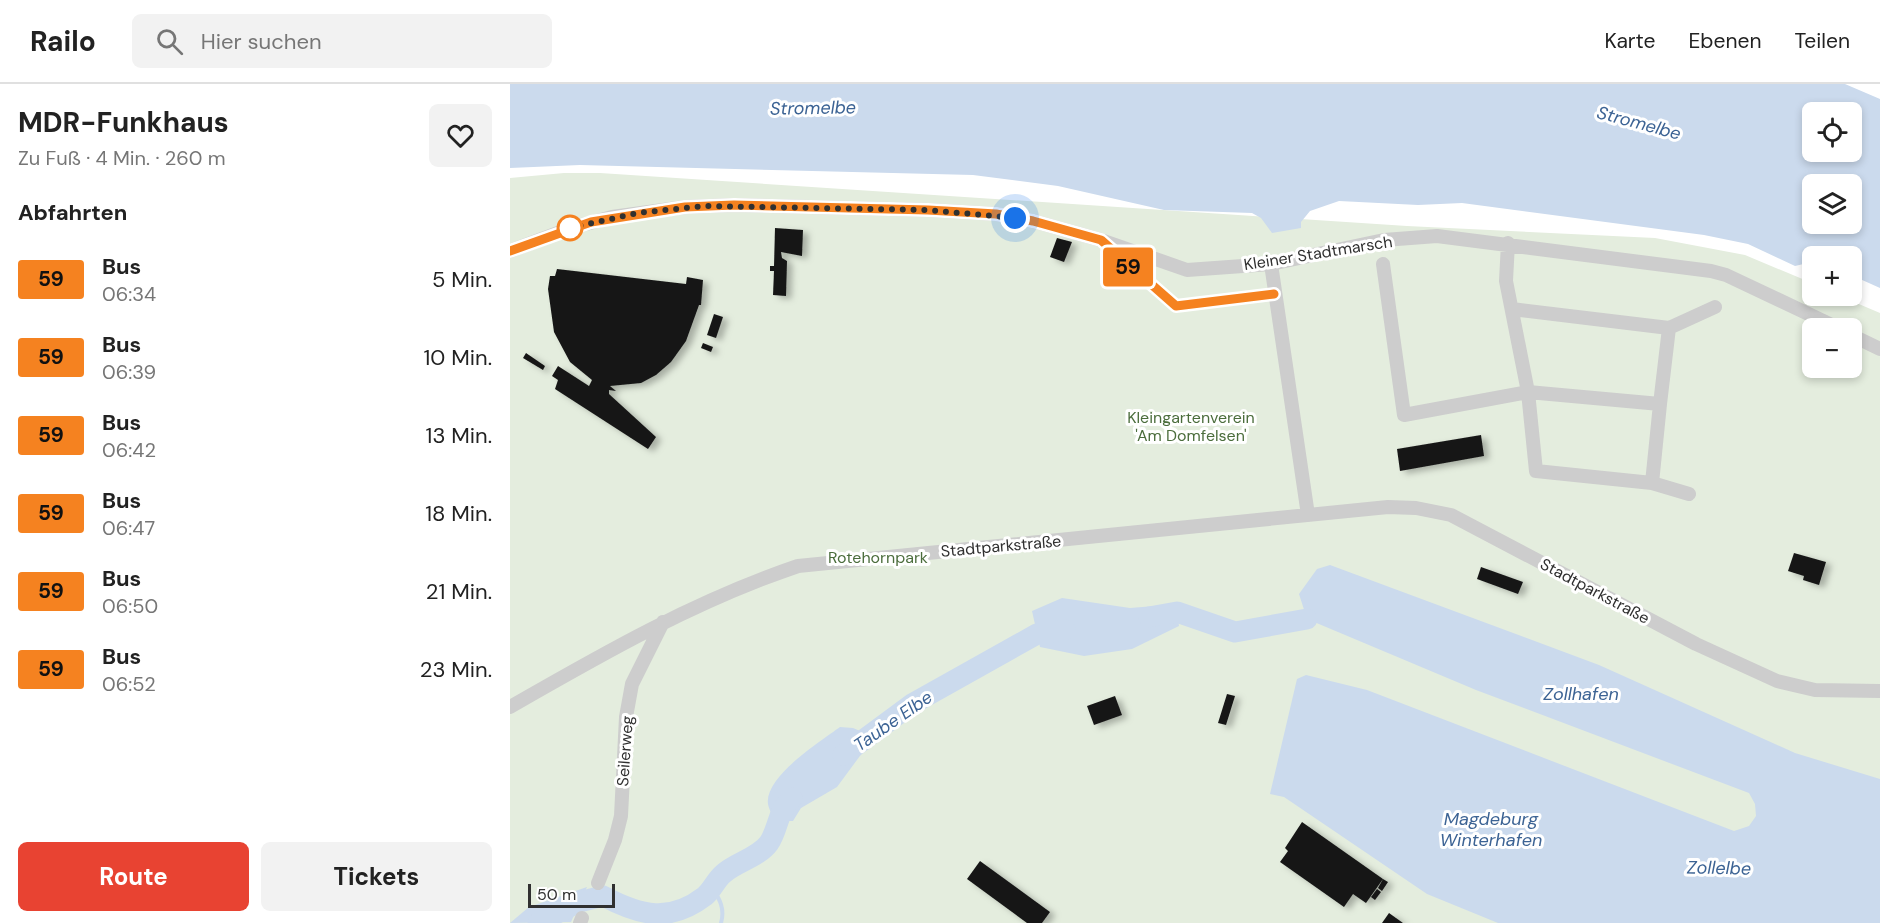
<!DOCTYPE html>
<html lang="de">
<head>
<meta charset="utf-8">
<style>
  :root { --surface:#fff; --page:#f2f2f2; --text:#222; --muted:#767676; --line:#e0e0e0; --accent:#e84332 }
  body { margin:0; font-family:"DM Sans",sans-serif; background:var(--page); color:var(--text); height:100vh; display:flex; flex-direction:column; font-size:22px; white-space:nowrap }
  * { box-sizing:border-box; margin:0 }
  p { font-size:20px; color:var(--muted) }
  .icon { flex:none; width:33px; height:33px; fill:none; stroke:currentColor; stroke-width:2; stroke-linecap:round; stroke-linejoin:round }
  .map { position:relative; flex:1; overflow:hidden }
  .drawer { display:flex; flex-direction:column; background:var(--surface); width:510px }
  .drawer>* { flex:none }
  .badge { padding:0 12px; border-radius:4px; font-size:21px; line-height:39px }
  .buttons { position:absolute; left:1292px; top:18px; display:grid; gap:12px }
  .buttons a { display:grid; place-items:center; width:60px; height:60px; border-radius:9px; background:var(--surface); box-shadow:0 3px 9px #0003; font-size:30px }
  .scale { position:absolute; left:18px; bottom:15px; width:87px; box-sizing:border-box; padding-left:6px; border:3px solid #303030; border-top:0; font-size:16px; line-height:21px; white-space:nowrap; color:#303030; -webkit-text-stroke:4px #fff; paint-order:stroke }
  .you { position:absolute; width:30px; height:30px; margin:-15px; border:4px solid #fff; border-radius:50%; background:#1a73e8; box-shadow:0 0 0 9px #1a73e833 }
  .map>.badge { position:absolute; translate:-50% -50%; box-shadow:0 0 0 3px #fff }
  h2 { padding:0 18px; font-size:22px; line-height:54px }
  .round { display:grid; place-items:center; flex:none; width:63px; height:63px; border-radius:9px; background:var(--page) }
  .overview { display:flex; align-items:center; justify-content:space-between; height:102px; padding:0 18px }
  h1 { font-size:28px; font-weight:700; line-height:45px }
  .button { display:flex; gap:12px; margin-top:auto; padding:12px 18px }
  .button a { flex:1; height:69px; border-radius:9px; background:var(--accent); color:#fff; font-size:24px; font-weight:700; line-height:69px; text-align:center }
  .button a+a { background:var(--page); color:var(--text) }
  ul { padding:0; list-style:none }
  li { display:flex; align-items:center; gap:18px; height:78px; padding:0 18px }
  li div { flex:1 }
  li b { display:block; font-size:22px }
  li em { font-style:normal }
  li .badge { min-width:66px; font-weight:700; text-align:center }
  header { display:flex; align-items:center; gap:36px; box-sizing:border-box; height:84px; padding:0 30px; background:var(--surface); border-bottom:2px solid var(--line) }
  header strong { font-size:28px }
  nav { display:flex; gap:33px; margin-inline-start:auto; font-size:21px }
  .search { width:420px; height:54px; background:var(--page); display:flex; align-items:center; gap:15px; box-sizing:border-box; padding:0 21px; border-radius:9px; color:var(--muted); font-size:22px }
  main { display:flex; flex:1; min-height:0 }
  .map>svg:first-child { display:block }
  .green { fill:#e4edde; fill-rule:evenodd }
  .water { fill:#cbdaed; fill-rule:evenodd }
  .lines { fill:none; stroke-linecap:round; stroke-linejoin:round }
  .stream { stroke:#cbdaed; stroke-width:4 }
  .river { stroke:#cbdaed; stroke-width:21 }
  .building { fill:#171717; filter:url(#shadow) }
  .street { stroke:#cdcdcd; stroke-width:14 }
  .line-casing { stroke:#fff; stroke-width:14 }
  .line { stroke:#f58220; stroke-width:9 }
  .walk { stroke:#303030; stroke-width:6; stroke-dasharray:0 10.8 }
  .stop-dot { fill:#fff; stroke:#f58220; stroke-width:3 }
  .labels { text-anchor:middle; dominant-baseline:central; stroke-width:6; stroke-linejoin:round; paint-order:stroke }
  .street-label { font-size:16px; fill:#303030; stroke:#fff }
  .park-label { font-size:16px; fill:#4b6d3c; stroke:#fff }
  .water-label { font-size:18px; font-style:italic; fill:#3c6394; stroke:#fff }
</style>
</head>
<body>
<header>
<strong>Railo</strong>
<div class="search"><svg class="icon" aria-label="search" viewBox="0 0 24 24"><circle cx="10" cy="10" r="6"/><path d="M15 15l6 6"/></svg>Hier suchen</div>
<nav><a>Karte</a><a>Ebenen</a><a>Teilen</a></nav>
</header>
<main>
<section class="drawer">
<div class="overview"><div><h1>MDR-Funkhaus</h1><p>Zu Fuß · 4 Min. · 260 m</p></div><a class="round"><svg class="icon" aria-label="heart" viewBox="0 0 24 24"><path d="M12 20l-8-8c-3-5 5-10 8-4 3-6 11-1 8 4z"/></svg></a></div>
<h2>Abfahrten</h2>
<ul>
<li><span class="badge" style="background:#f58220;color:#111">59</span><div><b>Bus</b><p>06:34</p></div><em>5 Min.</em></li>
<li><span class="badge" style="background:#f58220;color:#111">59</span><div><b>Bus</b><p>06:39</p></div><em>10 Min.</em></li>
<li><span class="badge" style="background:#f58220;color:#111">59</span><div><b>Bus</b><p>06:42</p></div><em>13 Min.</em></li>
<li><span class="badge" style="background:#f58220;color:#111">59</span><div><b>Bus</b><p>06:47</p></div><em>18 Min.</em></li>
<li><span class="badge" style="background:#f58220;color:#111">59</span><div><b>Bus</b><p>06:50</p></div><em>21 Min.</em></li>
<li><span class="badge" style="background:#f58220;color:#111">59</span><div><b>Bus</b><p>06:52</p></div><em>23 Min.</em></li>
</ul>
<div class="button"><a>Route</a><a>Tickets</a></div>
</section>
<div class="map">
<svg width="1370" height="839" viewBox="0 0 1370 839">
  <defs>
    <filter id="shadow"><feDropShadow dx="5.5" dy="3" stdDeviation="3" flood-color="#0004"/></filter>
  </defs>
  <rect width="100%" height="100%" fill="#fff"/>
  <path class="green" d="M54 89H90L897 142 1145 154 1235 171 1302 199V212H1330L1370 229V839H0V94ZM1302 244H1341V284H1302Z"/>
  <path class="water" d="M0 0H1335L1370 15V204L1341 191V172H1302V178L1285 182 1238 160 1194 151 952 119 908 121 829 117 800 127 791 138V144L762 149 751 134 742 129 654 126 548 102 463 91 70 81 0 84ZM1341 28V68H1302V28ZM1341 100V140H1302V100Z
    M820 481 1089 581 1285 669 1370 695V839H988L917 810 774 713 760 710 787 595 796 591 857 606 1224 747 1239 742 1246 732 1245 720 1239 709 966 606 797 535 789 510 807 485Z
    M552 514 620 524 657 521 667 528 669 542 622 565 574 572 530 563 522 527Z
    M330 643 343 644 355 649 358 661 327 703 291 724 283 737H266C263 732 259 726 258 720 254 693 311 657 330 643Z
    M77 803 61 838 0 839 19 823Z"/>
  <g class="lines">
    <path class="stream" d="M202 804C210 815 215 825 211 839"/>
    <path class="river" d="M639 533 667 528 725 548 797 535
      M333 671 402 620 527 550 555 546
      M28 839 69 818 93 812C131 832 160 839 195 812 202 806 206 796 213 790 226 778 248 774 259 759 269 744 267 727 282 714"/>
  </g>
  <path class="building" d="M265 144 293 146 292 172 271 168 272 174 277 177 276 212 263 211 264 187H260V182H264Z
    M547 154 562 158 554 178 540 173Z
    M47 185 176 200 177 193 193 196 191 221H189L176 257 161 278 146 291 131 299 100 302 106 307 99 306V310L146 353 138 365 45 305 48 296 42 292 48 282 79 302 82 296 60 278 44 248 38 205 40 192H45Z
    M204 230 213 233 206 254 197 251Z
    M193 259 203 263 201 268 191 264Z
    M16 269 35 282 33 286 13 274Z
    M971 351 974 372 890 387 887 365Z
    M1284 469 1316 478 1309 501 1293 496 1294 492 1278 487Z
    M971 483 1013 498 1008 510 967 495Z
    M717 610 725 612 716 641 708 639Z
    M605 612 612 631 584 641 577 622Z
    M792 738 873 795 856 819 843 810 834 823 770 778 778 767 775 764Z
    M470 777 540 828 532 839H517L457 795Z
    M873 795 878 798 872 807 868 804Z
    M867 805 871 808 865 816 861 813Z
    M879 829 893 839H872Z"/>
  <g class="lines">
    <path class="street" d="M998 159 996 197 1018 308 1026 387 1142 399 1179 410
      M0 167 61 144 102 133 175 123 224 121 418 126 486 130 523 137 591 156 677 186 761 180 874 156 927 152 1201 187 1216 191 1328 244
      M761 180 798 431
      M873 180 894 331 1018 308 1150 320 1159 244 1205 223
      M1002 225 1159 244
      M1341 251 1370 265
      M1142 399 1150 320
      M0 623C94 569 185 517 288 482L878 423 906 424 941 431 1186 560 1267 597 1305 606 1370 607
      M88 799 105 756 111 732 116 633 122 600 153 538
      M70 839 72 834"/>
  </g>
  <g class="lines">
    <g class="line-casing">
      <path id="line" d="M0 167 81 138 175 123 224 121 418 126 486 130 523 137 591 156 666 222 764 210"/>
    </g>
    <use href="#line" class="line"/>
    <path class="walk" d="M60 144 128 129 194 122 418 126 505 134"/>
  </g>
  <circle class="stop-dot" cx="60" cy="144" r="12"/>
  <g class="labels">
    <g class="street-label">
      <text transform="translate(808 169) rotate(-9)">Kleiner Stadtmarsch</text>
      <text transform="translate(491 462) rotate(-5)">Stadtparkstraße</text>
      <text transform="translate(1085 507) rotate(28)">Stadtparkstraße</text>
      <text transform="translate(115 667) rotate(-86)">Seilerweg</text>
    </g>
    <g class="park-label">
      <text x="681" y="333">Kleingartenverein<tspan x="681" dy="18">'Am Domfelsen'</tspan></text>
      <text x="368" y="473">Rotehornpark</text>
    </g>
    <g class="water-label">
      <text transform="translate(303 24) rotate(-1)">Stromelbe</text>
      <text transform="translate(1129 39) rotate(15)">Stromelbe</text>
      <text x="1071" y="610">Zollhafen</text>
      <text transform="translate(383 637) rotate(-35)">Taube Elbe</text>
      <text x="981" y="735">Magdeburg<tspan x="981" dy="21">Winterhafen</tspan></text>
      <text transform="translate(1209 784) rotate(1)">Zollelbe</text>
    </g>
  </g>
</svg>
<div class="buttons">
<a><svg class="icon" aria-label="locate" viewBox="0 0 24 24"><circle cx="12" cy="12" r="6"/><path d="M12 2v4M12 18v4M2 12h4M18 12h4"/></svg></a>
<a><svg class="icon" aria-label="layers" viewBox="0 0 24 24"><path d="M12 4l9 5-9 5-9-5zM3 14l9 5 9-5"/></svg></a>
<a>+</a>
<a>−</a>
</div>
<div class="scale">50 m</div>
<div class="you" style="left:505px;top:134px"></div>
<b class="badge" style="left:618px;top:183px;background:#f58220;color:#111">59</b>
</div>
</main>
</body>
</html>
